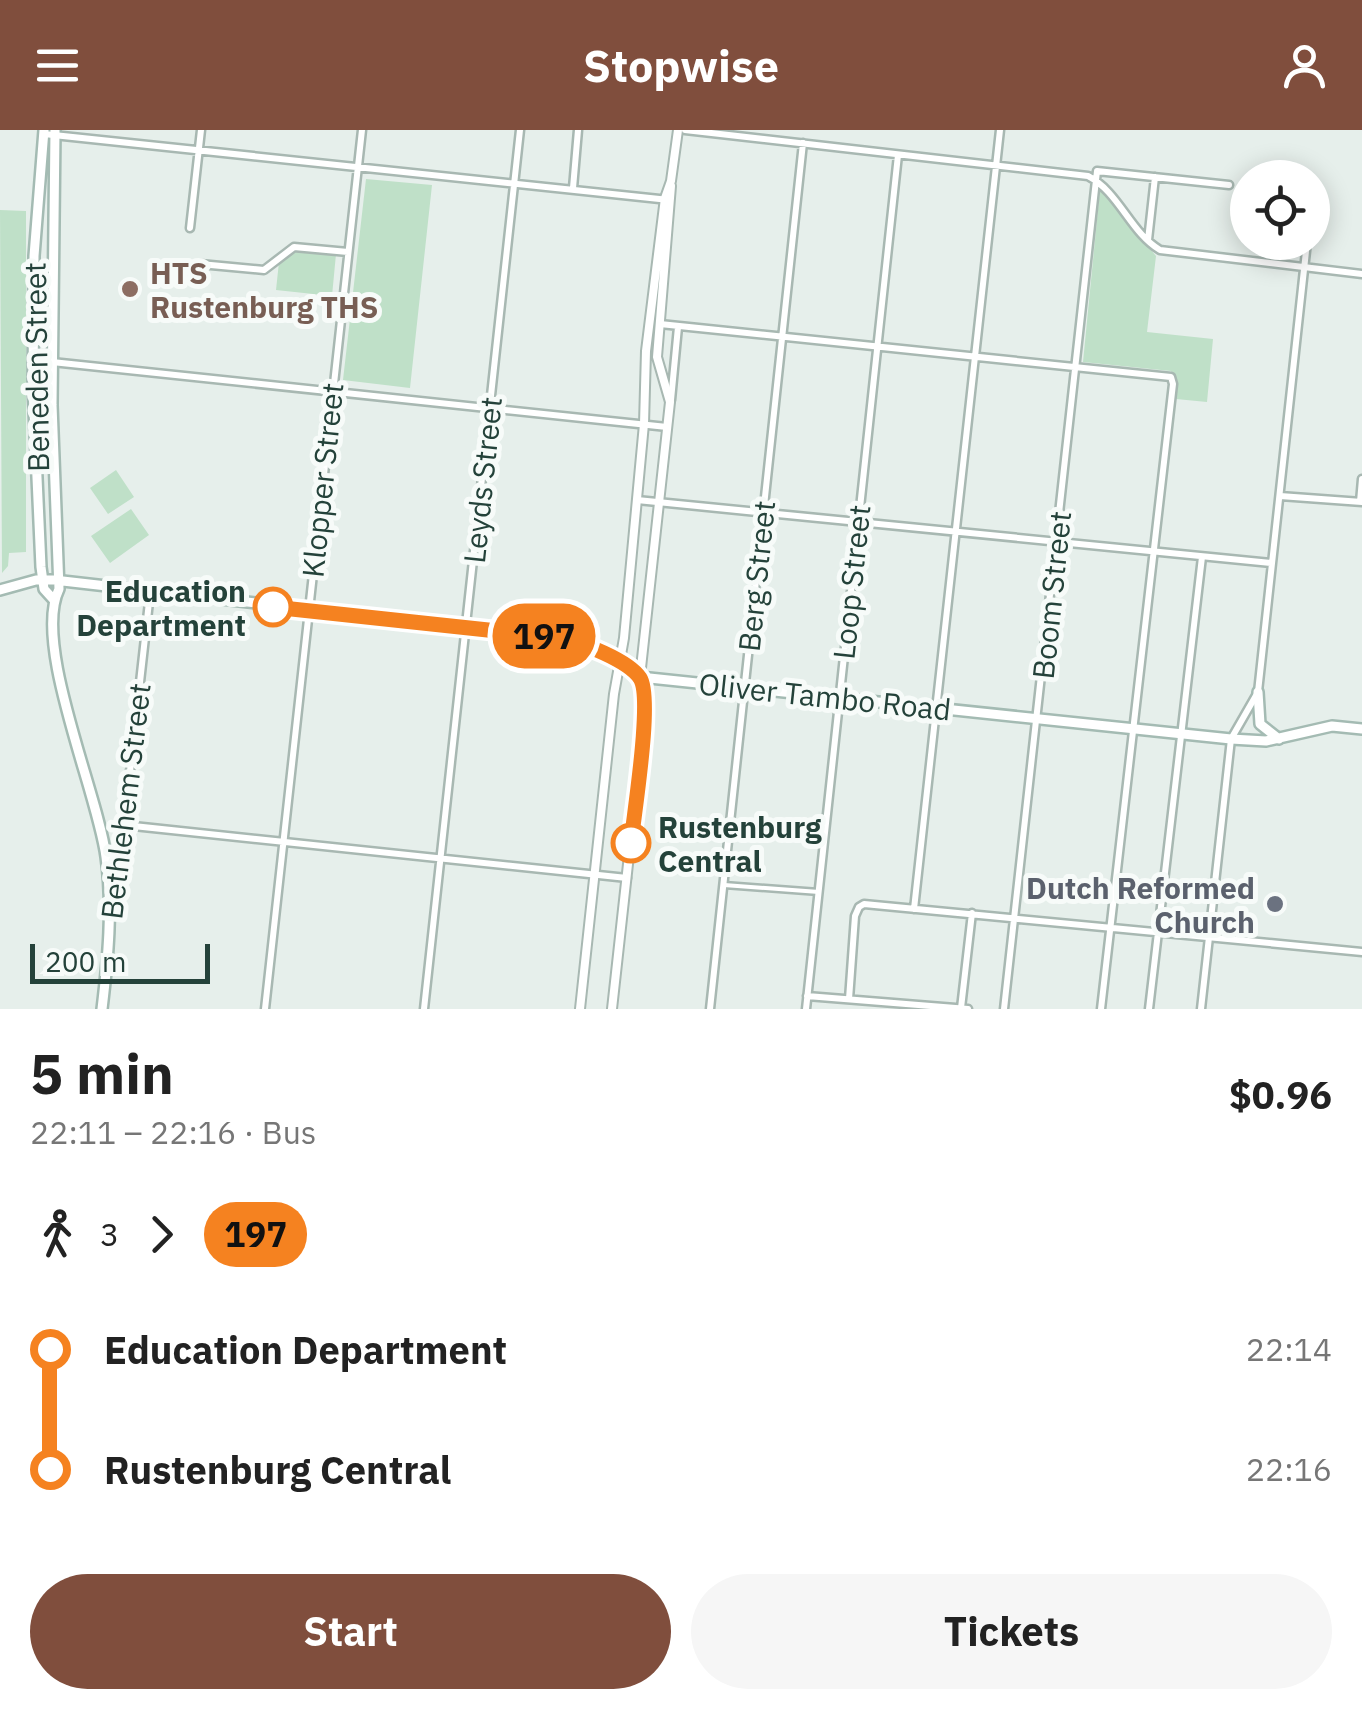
<!DOCTYPE html>
<html lang="en">
<head>
<meta charset="utf-8">
<style>
  :root { --surface:#fff; --page:#f6f6f6; --text:#222; --muted:#767676; --accent:#804e3d }
  body { margin:0; font-family:"IBM Plex Sans",sans-serif; background:var(--page); color:var(--text); height:100vh; display:flex; flex-direction:column; font-size:38px; white-space:nowrap }
  * { box-sizing:border-box; margin:0 }
  p { font-size:32px; color:var(--muted) }
  .icon { flex:none; width:55px; height:55px; fill:none; stroke:currentColor; stroke-width:2; stroke-linecap:round; stroke-linejoin:round }
  .map { position:relative; height:879px; overflow:hidden }
  .side { display:flex; flex-direction:column; background:var(--surface); flex:1 }
  .side>* { flex:none }
  .badge { padding:0 20px; border-radius:32px; font-size:35px; line-height:65px }
  .fabs { position:absolute; left:1230px; top:30px; display:grid; gap:20px }
  .fabs a { display:grid; place-items:center; width:100px; height:100px; border-radius:50%; background:var(--surface); box-shadow:0 5px 25px #0003; font-size:50px }
  .scale { position:absolute; left:30px; bottom:25px; width:180px; box-sizing:border-box; padding-left:10px; border:5px solid #24423a; border-top:0; font-size:28px; line-height:35px; white-space:nowrap; color:#24423a; -webkit-text-stroke:8px #f7fbf9; paint-order:stroke }
  .map>.badge { position:absolute; translate:-50% -50%; box-shadow:0 0 0 5px #fff }
  .legs { display:flex; align-items:center; gap:15px; height:110px; padding:0 30px; font-size:32px }
  .legs p { margin-inline-start:auto }
  .head { display:flex; align-items:center; justify-content:space-between; height:170px; padding:0 30px }
  h1 { font-size:55px; font-weight:800; line-height:75px }
  .primary-button { display:flex; gap:20px; margin-top:auto; padding:20px 30px }
  .primary-button a { flex:1; height:115px; border-radius:60px; background:var(--accent); color:#fff; font-size:40px; font-weight:800; line-height:115px; text-align:center }
  .primary-button a+a { background:var(--page); color:var(--text) }
  ul { padding:0 30px; list-style:none }
  li { display:flex; align-items:center; gap:35px; height:120px; font-size:38px }
  li i { display:grid; place-items:center; width:15px; height:100%; margin:0 12px; background:currentColor }
  li i::after { content:''; width:25px; height:25px; margin:-12px; border:8px solid; border-radius:50%; background:var(--surface) }
  li p { margin-inline-start:auto }
  li:first-child i { background:linear-gradient(#0000 50%,currentColor 0) }
  li:last-child i { background:linear-gradient(currentColor 50%,#0000 0) }
  header { display:flex; justify-content:space-between; align-items:center; height:130px; padding:0 30px; background:var(--accent); color:#fff; font-size:45px; font-weight:800 }
  .map>svg:first-child { display:block }
  .green { fill:#bfe0c8 }
  .lines { fill:none; stroke-linecap:round; stroke-linejoin:round }
  .pedestrian-casing { stroke:#a8b8b2; stroke-width:9 }
  .minor-casing { stroke:#a8b8b2; stroke-width:11 }
  .tertiary-casing { stroke:#a8b8b2; stroke-width:12 }
  .secondary-casing { stroke:#a4bbb3; stroke-width:14 }
  .pedestrian { stroke:#fff; stroke-width:4 }
  .minor { stroke:#fff; stroke-width:6 }
  .tertiary { stroke:#fff; stroke-width:8 }
  .secondary { stroke:#fff; stroke-width:9 }
  .line-1-casing { stroke:#fff; stroke-width:22 }
  .line-1 { stroke:#f58220; stroke-width:15 }
  .education-dot { fill:#8d6e63; stroke:#f7fbf9; stroke-width:4 }
  .stop-1-dot { fill:#fff; stroke:#f58220; stroke-width:5 }
  .worship-dot { fill:#6b7280; stroke:#f7fbf9; stroke-width:4 }
  .labels { text-anchor:middle; dominant-baseline:central; stroke-width:10; stroke-linejoin:round; paint-order:stroke }
  .education-label { font-size:30px; font-weight:bold; fill:#785e54; stroke:#f7fbf9; text-anchor:start }
  .street-label { font-size:30px; fill:#24423a; stroke:#f7fbf9 }
  .stop-label { font-size:30px; font-weight:bold; fill:#24423a; stroke:#f7fbf9; text-anchor:end }
  .worship-label { font-size:30px; font-weight:bold; fill:#5b616d; stroke:#f7fbf9; text-anchor:end }
</style>
</head>
<body>
<header><svg class="icon" aria-label="menu" viewBox="0 0 24 24"><path d="M4 6h16M4 12h16M4 18h16"/></svg>Stopwise<svg class="icon" aria-label="person" viewBox="0 0 24 24"><circle cx="12" cy="8" r="4"/><path d="M4 21q1-7 8-7t8 7"/></svg></header>
<div class="map">
<svg width="1362" height="879" viewBox="0 0 1362 879">
  <rect width="100%" height="100%" fill="#e6efeb"/>
  <path class="green" d="M366 49 432 55 410 258 343 250Z
    M1100 59 1156 126 1147 202 1213 209 1207 272 1176 269 1178 253 1171 241 1083 232Z
    M0 80 26 81V422L9 423 8 436 2 443Z
    M299 120 336 124 332 166 276 160 279 132Z
    M116 340 134 367 108 384 90 358Z
    M131 379 149 405 110 433 91 406Z"/>
  <g class="lines">
    <g class="pedestrian-casing">
      <path id="pedestrian" d="M724 755 819 762"/>
    </g>
    <g class="minor-casing">
      <path id="minor" d="M685 0 1088 46C1119 62 1130 102 1160 120L1362 144
        M44 4 669 70
        M573 58 578 0
        M190 98 201 0
        M1148 110 1155 47
        M200 134 264 140 294 117 348 122
        M660 194 1171 247 1173 254 1101 879
        M33 230 667 297
        M671 270 678 197
        M1280 366 1362 372
        M637 370 1271 433
        M1360 372 1362 349
        M124 695 627 748
        M112 766 124 695 150 463
        M914 779 1000 0
        M807 866 968 879
        M849 869 855 786 859 777 864 774 1362 822
        M961 878 972 783
        M265 879 362 0
        M424 879 520 0
        M710 879 803 13
        M806 879 898 25
        M1004 879 1097 41 1229 55
        M1149 879 1202 427
        M1201 879 1231 609 1258 562 1307 112"/>
    </g>
    <g class="tertiary-casing">
      <path id="tertiary" d="M580 879 614 564 624 508 644 294 646 221 665 68 671 51 678 0
        M612 879 646 571 640 547 670 272 657 227 671 56"/>
    </g>
    <g class="secondary-casing">
      <path id="secondary" d="M44 0 34 126 33 258 41 437 44 459 54 470
        M55 0 52 275 59 459C32 514 98 663 106 727 113 777 108 829 102 879
        M0 460 36 450H54L563 508 598 521 640 547 1231 609 1266 611 1332 596 1362 599
        M1258 562 1260 594 1279 609"/>
    </g>
    <use href="#pedestrian" class="pedestrian"/>
    <use href="#minor" class="minor"/>
    <use href="#tertiary" class="tertiary"/>
    <use href="#secondary" class="secondary"/>
  </g>
  <g class="lines">
    <g class="line-1-casing">
      <path id="line-1" d="M273 477 563 508C582 513 628 530 640 548 653 568 634 683 631 713"/>
    </g>
    <use href="#line-1" class="line-1"/>
  </g>
  <circle class="education-dot" cx="130" cy="159" r="10"/>
  <g class="stop-1-dot">
    <circle cx="273" cy="477" r="18"/>
    <circle cx="631" cy="713" r="18"/>
  </g>
  <circle class="worship-dot" cx="1275" cy="774" r="10"/>
  <g class="labels">
    <g class="education-label">
      <text x="150" y="142">HTS<tspan x="150" dy="34">Rustenburg THS</tspan></text>
    </g>
    <g class="street-label">
      <text transform="translate(36 237) rotate(-91)">Beneden Street</text>
      <text transform="translate(322 350) rotate(-84)">Klopper Street</text>
      <text transform="translate(482 350) rotate(-84)">Leyds Street</text>
      <text transform="translate(756 446) rotate(-84)">Berg Street</text>
      <text transform="translate(851 452) rotate(-84)">Loop Street</text>
      <text transform="translate(1051 465) rotate(-84)">Boom Street</text>
      <text transform="translate(825 566) rotate(6)">Oliver Tambo Road</text>
      <text transform="translate(125 671) rotate(-83)">Bethlehem Street</text>
    </g>
    <g class="stop-label">
      <text x="246" y="460">Education<tspan x="246" dy="34">Department</tspan></text>
      <text x="658" y="696" text-anchor="start">Rustenburg<tspan x="658" dy="34">Central</tspan></text>
    </g>
    <g class="worship-label">
      <text x="1255" y="757">Dutch Reformed<tspan x="1255" dy="34">Church</tspan></text>
    </g>
  </g>
</svg>
<div class="fabs">
<a><svg class="icon" aria-label="locate" viewBox="0 0 24 24"><circle cx="12" cy="12" r="6"/><path d="M12 2v4M12 18v4M2 12h4M18 12h4"/></svg></a>
</div>
<div class="scale">200 m</div>
<b class="badge" style="left:544px;top:506px;background:#f58220;color:#111">197</b>
</div>
<section class="side">
<div class="head"><div><h1>5 min</h1><p>22:11 – 22:16 · Bus</p></div><b>$0.96</b></div>
<div class="legs"><svg class="icon" aria-label="walk" viewBox="0 0 24 24"><circle cx="13" cy="4" r="2"/><path d="M13 8l-2 6 4 7M11 14l-3 7M7 12l3-4h3l4 4"/></svg>3<svg class="icon" aria-label="forward" viewBox="0 0 24 24"><path d="M9 5l7 7-7 7"/></svg><b class="badge" style="background:#f58220;color:#111">197</b></div>
<ul>
<li><i style="color:#f58220"></i><b>Education Department</b><p>22:14</p></li>
<li><i style="color:#f58220"></i><b>Rustenburg Central</b><p>22:16</p></li>
</ul>
<div class="primary-button"><a>Start</a><a>Tickets</a></div>
</section>
</body>
</html>
